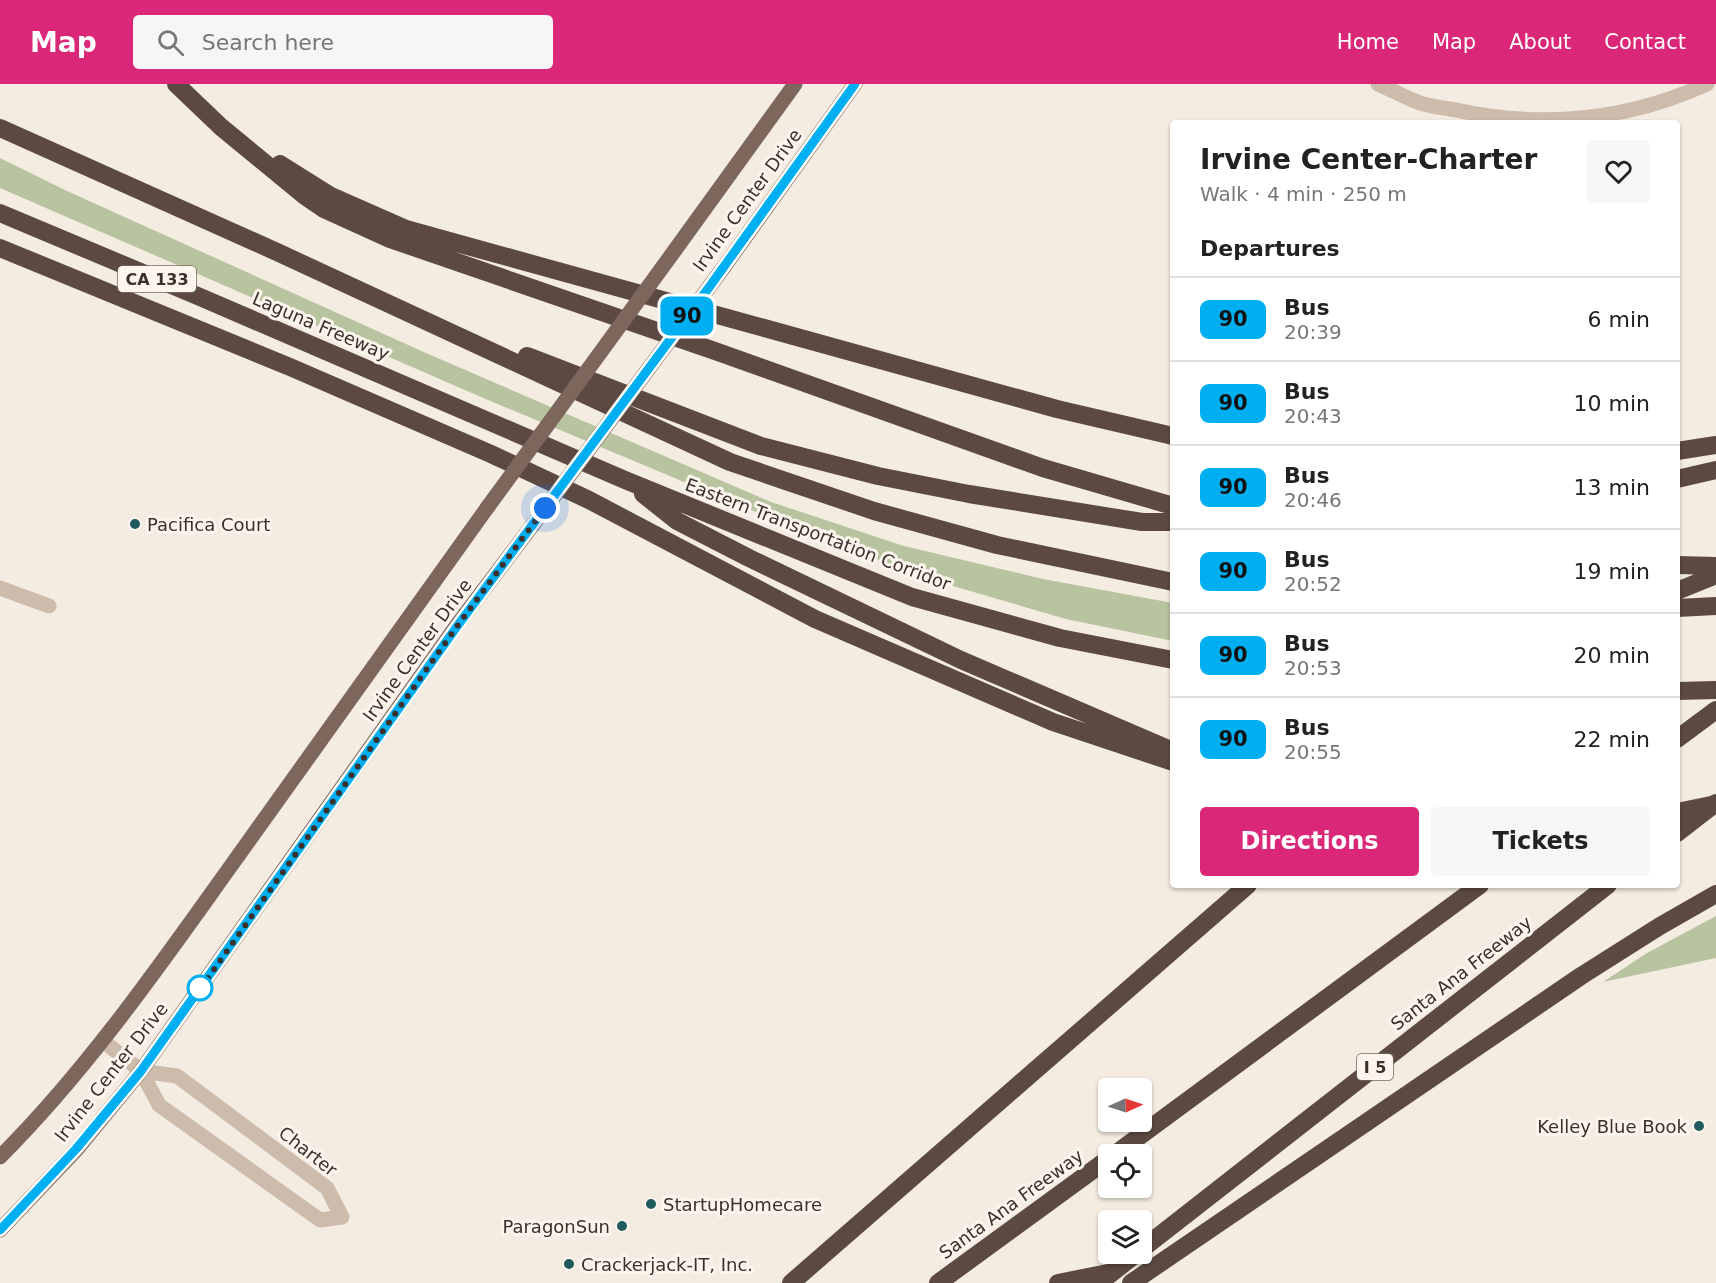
<!DOCTYPE html>
<html lang="en">
<head>
<meta charset="utf-8">
<style>
  :root { --surface:#fff; --page:#f6f6f6; --text:#222; --muted:#767676; --line:#e0e0e0; --accent:#db2777 }
  body { margin:0; font-family:"DejaVu Sans",sans-serif; background:var(--page); color:var(--text); height:100vh; display:flex; flex-direction:column; font-size:22px; white-space:nowrap }
  * { box-sizing:border-box; margin:0 }
  p { font-size:20px; color:var(--muted) }
  .icon { flex:none; width:33px; height:33px; fill:none; stroke:currentColor; stroke-width:2; stroke-linecap:round; stroke-linejoin:round }
  .map { position:relative; flex:1; overflow:hidden }
  .details { position:absolute; left:1170px; top:36px; width:510px; height:768px; display:flex; flex-direction:column; background:var(--surface); border-radius:6px; box-shadow:0 2px 4px #0004 }
  .details>* { flex:none }
  .badge { padding:0 12px; border-radius:9px; font-size:21px; line-height:39px }
  .needle { width:39px; rotate:87deg }
  .tools { position:absolute; left:1098px; top:994px; display:grid; gap:12px }
  .tools a { display:grid; place-items:center; width:54px; height:54px; border-radius:6px; background:var(--surface); box-shadow:0 2px 4px #0004; font-size:30px }
  .you { position:absolute; width:30px; height:30px; margin:-15px; border:4px solid #fff; border-radius:50%; background:#1a73e8; box-shadow:0 0 0 9px #1a73e833 }
  .map>.badge { position:absolute; translate:-50% -50%; box-shadow:0 0 0 3px #fff }
  h2 { padding:0 30px; font-size:22px; line-height:54px }
  .round { display:grid; place-items:center; flex:none; width:63px; height:63px; border-radius:6px; background:var(--page) }
  .head { display:flex; align-items:center; justify-content:space-between; height:102px; padding:0 30px }
  h1 { font-size:28px; font-weight:600; line-height:45px }
  .action { display:flex; gap:12px; margin-top:auto; padding:12px 30px }
  .action a { flex:1; height:69px; border-radius:6px; background:var(--accent); color:#fff; font-size:24px; font-weight:600; line-height:69px; text-align:center }
  .action a+a { background:var(--page); color:var(--text) }
  ul { padding:0; list-style:none }
  li { display:flex; align-items:center; gap:18px; height:84px; padding:0 30px; border-top:2px solid var(--line) }
  li div { flex:1 }
  li b { display:block; font-size:22px }
  li em { font-style:normal }
  li .badge { min-width:66px; font-weight:700; text-align:center }
  header { display:flex; align-items:center; gap:36px; box-sizing:border-box; height:84px; padding:0 30px; background:var(--accent); color:#fff }
  header strong { font-size:28px }
  nav { display:flex; gap:33px; margin-inline-start:auto; font-size:21px }
  .search { width:420px; height:54px; background:var(--page); display:flex; align-items:center; gap:15px; box-sizing:border-box; padding:0 21px; border-radius:6px; color:var(--muted); font-size:22px }
  .map>svg:first-child { display:block }
  .green { fill:#b8c4a0 }
  .lines { fill:none; stroke-linecap:round; stroke-linejoin:round }
  .minor { stroke:#cdbbac; stroke-width:15 }
  .major { stroke:#7d675c; stroke-width:15 }
  .highway { stroke:#5c4a42; stroke-width:18 }
  .major-bridge { stroke:#7d675c; stroke-width:15 }
  .highway-bridge { stroke:#5c4a42; stroke-width:18 }
  .line-casing { stroke:#fff; stroke-width:14 }
  .line { stroke:#00aff2; stroke-width:9 }
  .walk { stroke:#3b302b; stroke-width:6; stroke-dasharray:0 10.8 }
  .poi-dot { fill:#1f5a5e; stroke:#fbf5ee; stroke-width:2 }
  .stop-dot { fill:#fff; stroke:#00aff2; stroke-width:3 }
  .labels { text-anchor:middle; dominant-baseline:central; stroke-width:6; stroke-linejoin:round; paint-order:stroke }
  .shield { fill:#fbf5ee; stroke:#756b66; stroke-width:1.5 }
  .shield-label { font-size:16px; font-weight:bold; fill:#3b302b }
  .street-label { font-size:18px; fill:#3b302b; stroke:#fbf5ee }
  .poi-label { font-size:18px; fill:#3b302b; stroke:#fbf5ee; text-anchor:start }
</style>
</head>
<body>
<header>
<strong>Map</strong>
<div class="search"><svg class="icon" aria-label="search" viewBox="0 0 24 24"><circle cx="10" cy="10" r="6"/><path d="M15 15l6 6"/></svg>Search here</div>
<nav><a>Home</a><a>Map</a><a>About</a><a>Contact</a></nav>
</header>
<div class="map">
<svg width="1716" height="1199" viewBox="0 0 1716 1199">
  <rect width="100%" height="100%" fill="#f4ebe1"/>
  <path class="green" d="M0 74 67 107 426 269 771 418 904 462 1043 495 1173 519V557L1066 535 929 495 794 444 481 313 0 104Z
    M1716 832V874L1603 898 1647 869Z"/>
  <g class="lines">
    <path class="minor" d="M1378 0C1392 6 1406 14 1420 19 1432 23 1445 24 1456 26 1544 45 1626 37 1707 0
      M0 504 49 522
      M103 957 141 987 159 1021 320 1136 342 1133 327 1104 177 992 141 987"/>
    <path class="major" d="M675 166 795 0
      M724 183 855 0
      M0 1073C87 986 157 885 228 786 315 666 401 545 487 424
      M0 1146 77 1065 141 987 457 541 532 442"/>
    <path class="highway" d="M176 0 221 43 305 112 324 125 390 155 715 267 1043 384 1173 422
      M0 44 277 168 730 378 874 427 997 461 1173 498
      M280 80 331 112 406 145 1057 325 1173 352
      M0 129 200 213 625 396 912 513 1060 554 1173 576
      M0 164 290 283 491 370 589 416 815 535 1053 638 1173 678
      M527 272 761 362 878 392 969 410 1142 438H1173
      M1677 367 1716 361
      M1677 395 1716 386
      M643 410 677 437 749 474 961 576 1173 667
      M1677 481 1716 482
      M1677 507 1716 491
      M1677 524 1716 522
      M1677 607 1716 606
      M1677 655 1716 626
      M1677 749 1716 719
      M1114 1071 1480 801
      M1142 1165 1608 801
      M1104 1195 1136 1170
      M791 1199 1248 801
      M938 1199 1108 1075
      M1058 1199 1113 1188
      M1131 1199 1581 892 1660 842 1716 810"/>
    <path class="major-bridge" d="M487 424 675 166
      M532 442 724 183"/>
    <path class="highway-bridge" d="M1677 728 1716 720"/>
  </g>
  <g class="lines">
    <g class="line-casing">
      <path id="line" d="M0 1146 76 1065 141 987 458 541 710 202 855 0"/>
    </g>
    <use href="#line" class="line"/>
    <path class="walk" d="M200 904 198 908 458 541 545 424"/>
  </g>
  <g class="poi-dot">
    <circle cx="135" cy="440" r="6"/>
    <circle cx="1699" cy="1042" r="6"/>
    <circle cx="651" cy="1120" r="6"/>
    <circle cx="622" cy="1142" r="6"/>
    <circle cx="569" cy="1180" r="6"/>
  </g>
  <circle class="stop-dot" cx="200" cy="904" r="12"/>
  <g class="labels">
    <g class="shield">
      <rect x="118" y="182" width="78" height="26" rx="4.5"/>
      <rect x="1357" y="970" width="36" height="26" rx="4.5"/>
    </g>
    <g class="shield-label">
      <text x="157" y="195">CA 133</text>
      <text x="1375" y="983">I 5</text>
    </g>
    <g class="street-label">
      <text transform="translate(747 116) rotate(-54)">Irvine Center Drive</text>
      <text transform="translate(321 242) rotate(23)">Laguna Freeway</text>
      <text transform="translate(818 450) rotate(21)">Eastern Transportation Corridor</text>
      <text transform="translate(417 566) rotate(-54)">Irvine Center Drive</text>
      <text transform="translate(1461 889) rotate(-38)">Santa Ana Freeway</text>
      <text transform="translate(111 988) rotate(-52)">Irvine Center Drive</text>
      <text transform="translate(308 1067) rotate(38)">Charter</text>
      <text transform="translate(1011 1120) rotate(-36)">Santa Ana Freeway</text>
    </g>
    <g class="poi-label">
      <text x="147" y="440">Pacifica Court</text>
      <text x="1687" y="1042" text-anchor="end">Kelley Blue Book</text>
      <text x="663" y="1120">StartupHomecare</text>
      <text x="610" y="1142" text-anchor="end">ParagonSun</text>
      <text x="581" y="1180">Crackerjack-IT, Inc.</text>
    </g>
  </g>
</svg>
<div class="tools">
<a><svg class="needle" viewBox="-14 -14 28 28"><path d="M0-13l5 13h-10z" fill="#e53935"/><path d="M0 13l5-13h-10z" fill="#767676"/></svg></a>
<a><svg class="icon" aria-label="locate" viewBox="0 0 24 24"><circle cx="12" cy="12" r="6"/><path d="M12 2v4M12 18v4M2 12h4M18 12h4"/></svg></a>
<a><svg class="icon" aria-label="layers" viewBox="0 0 24 24"><path d="M12 4l9 5-9 5-9-5zM3 14l9 5 9-5"/></svg></a>
</div>
<div class="you" style="left:545px;top:424px"></div>
<b class="badge" style="left:687px;top:232px;background:#00aff2;color:#111">90</b>
<section class="details">
<div class="head"><div><h1>Irvine Center-Charter</h1><p>Walk · 4 min · 250 m</p></div><a class="round"><svg class="icon" aria-label="heart" viewBox="0 0 24 24"><path d="M12 20l-8-8c-3-5 5-10 8-4 3-6 11-1 8 4z"/></svg></a></div>
<h2>Departures</h2>
<ul>
<li><span class="badge" style="background:#00aff2;color:#111">90</span><div><b>Bus</b><p>20:39</p></div><em>6 min</em></li>
<li><span class="badge" style="background:#00aff2;color:#111">90</span><div><b>Bus</b><p>20:43</p></div><em>10 min</em></li>
<li><span class="badge" style="background:#00aff2;color:#111">90</span><div><b>Bus</b><p>20:46</p></div><em>13 min</em></li>
<li><span class="badge" style="background:#00aff2;color:#111">90</span><div><b>Bus</b><p>20:52</p></div><em>19 min</em></li>
<li><span class="badge" style="background:#00aff2;color:#111">90</span><div><b>Bus</b><p>20:53</p></div><em>20 min</em></li>
<li><span class="badge" style="background:#00aff2;color:#111">90</span><div><b>Bus</b><p>20:55</p></div><em>22 min</em></li>
</ul>
<div class="action"><a>Directions</a><a>Tickets</a></div>
</section>
</div>
</body>
</html>
